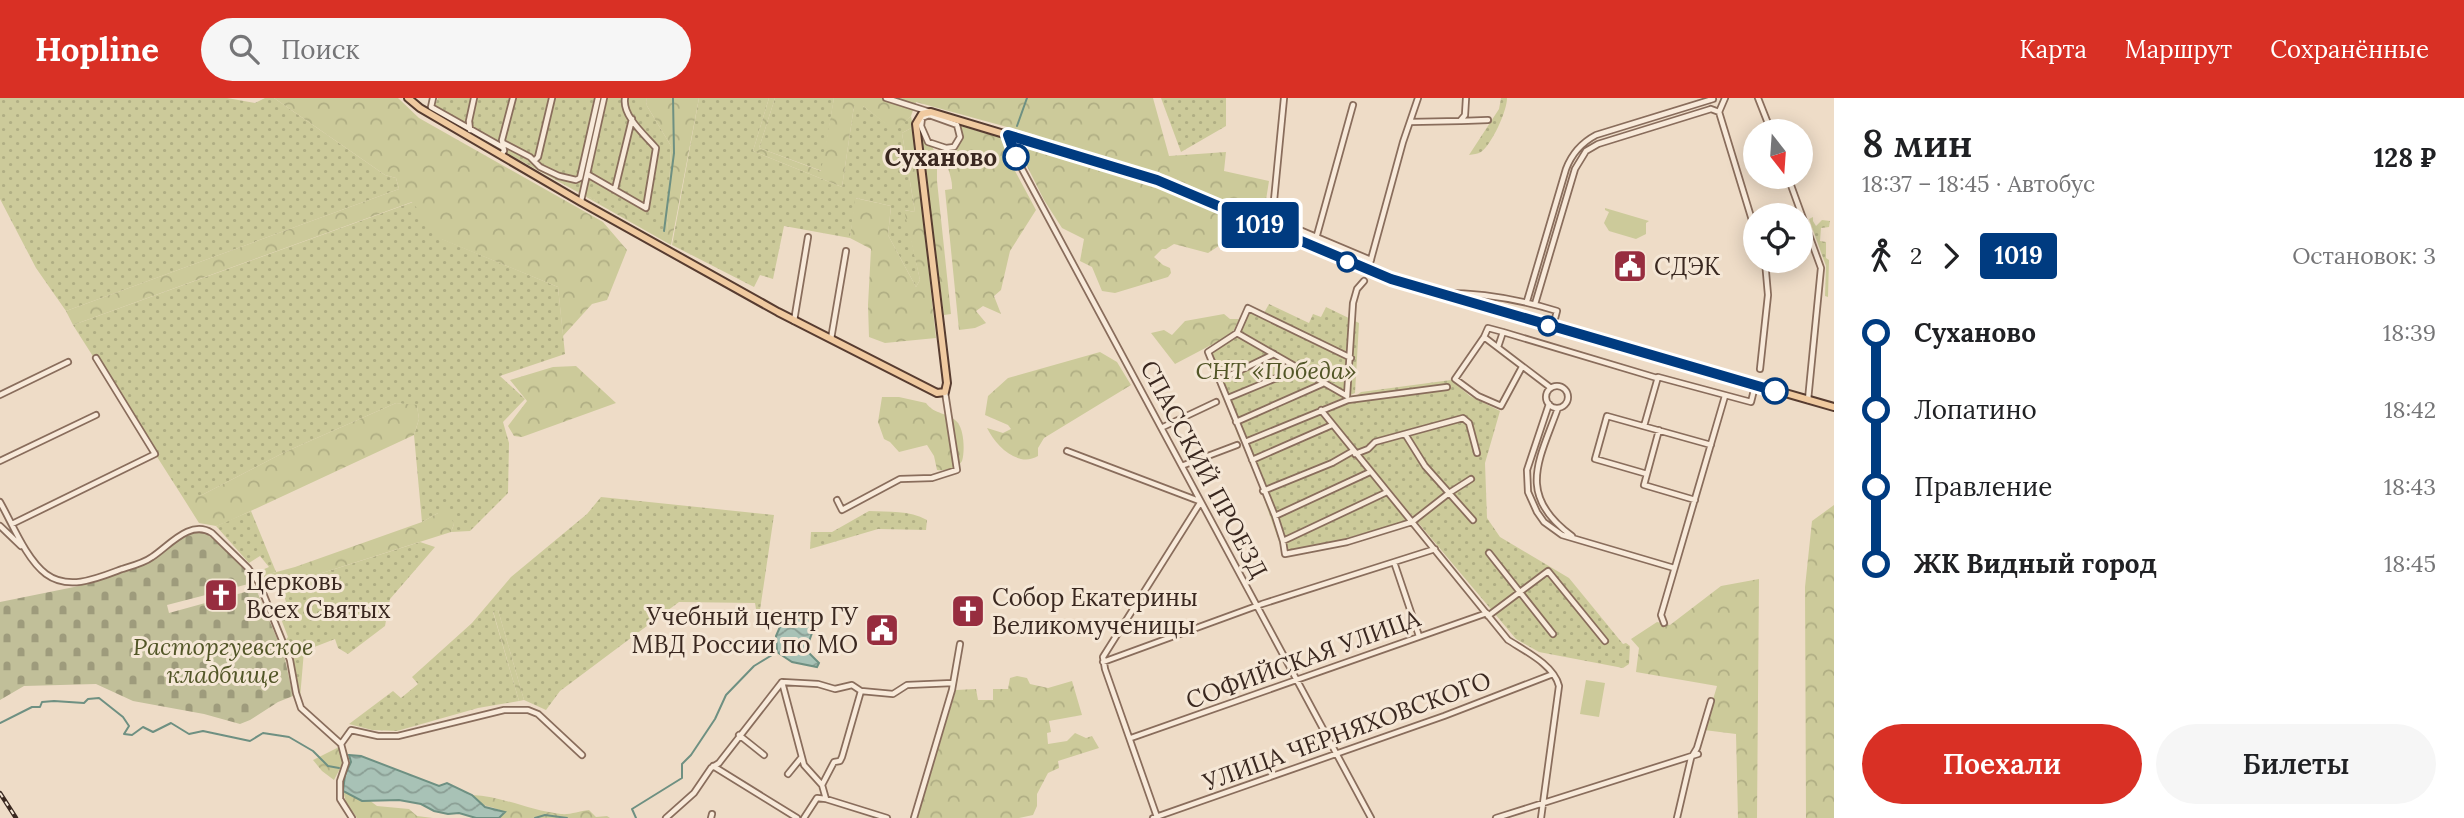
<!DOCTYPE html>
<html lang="ru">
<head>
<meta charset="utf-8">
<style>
  :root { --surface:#fff; --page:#f6f6f6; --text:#202124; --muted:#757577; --accent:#d93025 }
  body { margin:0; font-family:Lora,serif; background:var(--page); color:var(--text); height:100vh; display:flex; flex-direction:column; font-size:26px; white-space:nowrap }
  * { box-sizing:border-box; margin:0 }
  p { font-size:23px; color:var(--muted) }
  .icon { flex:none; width:38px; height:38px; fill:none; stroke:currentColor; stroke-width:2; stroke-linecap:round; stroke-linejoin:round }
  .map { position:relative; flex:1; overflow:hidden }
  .details { display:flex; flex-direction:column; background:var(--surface); width:630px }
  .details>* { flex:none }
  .badge { padding:0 14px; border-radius:5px; font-size:24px; line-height:46px }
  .needle { width:46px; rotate:163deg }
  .fabs { position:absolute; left:1743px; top:21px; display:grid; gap:14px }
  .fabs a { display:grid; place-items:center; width:70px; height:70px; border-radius:50%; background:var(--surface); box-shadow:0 4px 18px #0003; font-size:35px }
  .map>.badge { position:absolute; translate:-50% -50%; box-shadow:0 0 0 4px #fff }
  .legs { display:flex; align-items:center; gap:10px; height:77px; padding:0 28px; font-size:23px }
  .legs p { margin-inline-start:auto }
  .summary { display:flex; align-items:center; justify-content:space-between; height:119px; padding:0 28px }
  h1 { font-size:38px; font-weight:600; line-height:52px }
  .cta { display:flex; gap:14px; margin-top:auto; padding:14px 28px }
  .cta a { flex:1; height:80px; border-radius:42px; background:var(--accent); color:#fff; font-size:28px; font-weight:600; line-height:80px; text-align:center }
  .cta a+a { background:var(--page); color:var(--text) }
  ul { padding:0 28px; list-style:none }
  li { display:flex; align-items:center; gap:24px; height:77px; font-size:26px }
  li i { display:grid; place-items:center; width:10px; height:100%; margin:0 9px; background:currentColor }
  li i::after { content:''; width:18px; height:18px; margin:-9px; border:5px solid; border-radius:50%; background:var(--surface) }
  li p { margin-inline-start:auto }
  li:first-child i { background:linear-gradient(#0000 50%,currentColor 0) }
  li:last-child i { background:linear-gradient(currentColor 50%,#0000 0) }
  header { display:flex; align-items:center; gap:42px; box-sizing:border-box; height:98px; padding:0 35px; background:var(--accent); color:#fff }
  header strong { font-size:33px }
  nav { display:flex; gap:38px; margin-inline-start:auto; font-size:24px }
  .search { width:490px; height:63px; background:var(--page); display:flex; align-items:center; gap:18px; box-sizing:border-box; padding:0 24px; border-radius:38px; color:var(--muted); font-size:26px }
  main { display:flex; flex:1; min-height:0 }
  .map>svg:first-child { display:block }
  .grass { fill:url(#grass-dots) }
  .forest { fill:url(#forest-crowns) }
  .cemetery { fill:url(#cemetery-stones) }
  .pitch { fill:#ccca9a }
  .water { fill:url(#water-waves); stroke:#6e9082; stroke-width:2 }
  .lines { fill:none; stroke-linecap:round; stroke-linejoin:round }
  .stream { stroke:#6e9082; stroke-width:2 }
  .minor-casing { stroke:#896d5c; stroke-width:8 }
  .major-casing { stroke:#573c30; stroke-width:10 }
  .minor { stroke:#f8eada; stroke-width:4.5 }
  .major { stroke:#f0caa0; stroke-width:6 }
  .rail-casing { stroke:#3a2820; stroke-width:4.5 }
  .rail { stroke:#f5e7d6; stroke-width:2; stroke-dasharray:5; stroke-linecap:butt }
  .line-1-casing { stroke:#fff; stroke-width:16 }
  .line-1 { stroke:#003b80; stroke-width:10 }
  .stop-1-dot { fill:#fff; stroke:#003b80; stroke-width:3.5 }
  .labels { text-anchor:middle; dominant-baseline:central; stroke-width:6; stroke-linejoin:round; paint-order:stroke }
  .stop-label { font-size:24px; font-weight:bold; fill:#3a2820; stroke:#f5e7d6; text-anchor:end }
  .poi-label { font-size:24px; fill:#3a2820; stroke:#f5e7d6; text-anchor:start }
  .park-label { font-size:24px; font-style:italic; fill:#525627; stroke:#f5e7d6 }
  .street-label { font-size:24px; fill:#3a2820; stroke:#f5e7d6 }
</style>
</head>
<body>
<header>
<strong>Hopline</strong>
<div class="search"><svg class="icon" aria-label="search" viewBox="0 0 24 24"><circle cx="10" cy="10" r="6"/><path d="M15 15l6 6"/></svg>Поиск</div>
<nav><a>Карта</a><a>Маршрут</a><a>Сохранённые</a></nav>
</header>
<main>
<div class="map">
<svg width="1834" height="720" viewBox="0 0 1834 720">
  <defs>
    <pattern id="grass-dots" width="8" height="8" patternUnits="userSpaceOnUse" patternTransform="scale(1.75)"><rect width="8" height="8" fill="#ccca9a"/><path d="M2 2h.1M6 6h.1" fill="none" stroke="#b0ae84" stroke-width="1.8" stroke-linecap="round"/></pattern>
    <pattern id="forest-crowns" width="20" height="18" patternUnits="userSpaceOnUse" patternTransform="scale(1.75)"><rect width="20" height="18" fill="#ccca9a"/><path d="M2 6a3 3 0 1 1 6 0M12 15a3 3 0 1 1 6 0" fill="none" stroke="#b0ae84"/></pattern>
    <pattern id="cemetery-stones" width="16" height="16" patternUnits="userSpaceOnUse" patternTransform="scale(1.75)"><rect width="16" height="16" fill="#c1bf99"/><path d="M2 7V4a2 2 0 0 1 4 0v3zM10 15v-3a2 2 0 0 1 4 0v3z" fill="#9e9b7c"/></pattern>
    <pattern id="water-waves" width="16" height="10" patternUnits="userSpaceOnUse" patternTransform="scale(1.75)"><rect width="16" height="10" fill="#a8c2b6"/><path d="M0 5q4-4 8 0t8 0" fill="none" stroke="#8a9e94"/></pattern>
  </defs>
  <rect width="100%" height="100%" fill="#eedcc7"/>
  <path class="grass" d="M0 0H227L255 5 265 0H274L385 77 396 80 399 91 66 213 36 170 0 101Z
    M438 0H646L647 8 671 48 667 136 574 92 432 14Z
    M699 0H769L753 53 842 89 854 8H863L895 32 911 18 913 29 902 35 915 114 905 112 920 182 916 189 888 137 891 108 856 100 850 140 784 128 773 181 760 177 754 189 672 147Z
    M775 0H834L822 73 759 50Z
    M1161 0H1226V28L1181 54Z
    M1501 0H1507C1507 13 1492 46 1481 54 1478 56 1473 56 1469 57L1499 11Z
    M413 104 442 141 558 189 565 256 500 278 525 301 503 324 509 345 508 395 470 433 451 434 454 426 438 415 422 424 414 337 419 321 417 308 396 305 285 354 200 398H182L73 227Z
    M1813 119V123L1816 128 1822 122 1830 123 1829 129 1821 130 1820 143 1826 144V160L1829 162 1828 199 1825 198 1826 168 1809 121Z
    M1269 206 1309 225 1313 216 1321 219 1326 209 1359 225 1355 295 1317 311 1407 423 1284 458 1244 344 1240 343 1205 253 1235 233 1248 207 1264 215Z
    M1451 282 1470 298 1500 313 1485 365 1487 420 1500 439 1569 480 1623 546 1626 545 1630 548 1629 566 1623 570 1539 554 1516 541 1325 314 1347 305 1361 294Z
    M601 399 774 417 760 512 756 511 755 505 679 504 560 593 546 612 524 602 498 512 493 514 519 603 478 610 397 633 372 632 349 626 393 593 401 600 418 586 412 579 472 525 511 479 587 416Z
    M251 413 276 474 258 479 257 474 269 469 260 458 249 465 216 428Z
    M869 413C889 414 909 412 927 422L926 432 878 431 810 451 811 434H832Z
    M420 444 435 449 390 501 385 528 348 556 338 550 335 541 304 553 300 600 294 568 284 544 288 539 276 508 286 504 281 488Z"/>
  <path class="forest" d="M274 0H398L419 20 603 124 627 152 607 202 592 206 563 238 558 189 441 141 412 104 73 227 66 213 399 91 396 80 385 77Z
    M646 0H699L671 147 574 92 667 135 671 48 647 8Z
    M769 0H775L759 50 821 73 834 0H1153L1169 58 1226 54 1224 73 1269 83 1263 121 1169 78 1041 41 1036 37 916 4 911 18 895 33 863 8H854L842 89 753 53Z
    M918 26 937 57V83L951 216 944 217Z
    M957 27 1002 40 1008 60 1036 112 1010 153 1001 192 994 198 1001 216 983 208 976 213 986 225 975 230 959 232 945 92 952 91C953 77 943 65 946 50L954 49 960 39Z
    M913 29 936 240 885 245 869 239 868 207 871 151 850 140 855 100 891 108 888 137 916 189 920 182 904 112 915 114 902 35Z
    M1031 49 1154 84 1251 127 1208 155 1174 146 1166 151H1162L1154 159 1163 167 1170 170 1171 175 1168 179 1115 195 1102 193 1092 169 1080 163 1084 141 1062 130 1044 102 1020 54Z
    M1224 216 1230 221H1239L1232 236 1175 266 1151 235 1164 232 1172 237 1185 223Z
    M1100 254 1117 264 1131 287 1044 340 1038 350V358C1018 370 996 348 987 330L1003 335 1011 331 1008 327 985 317 988 298 1008 280Z
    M576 268 616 305 522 339 514 338 508 328 527 303 510 282 553 269Z
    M882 299H899L926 305C934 317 949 314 958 325 964 333 965 353 962 363 958 371 944 373 937 372L934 358 927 347 899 354 890 344 884 341 878 324Z
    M396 305 417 307 419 321 414 337 229 423 216 428 199 425 182 398H200L285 354Z
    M1834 407V720H1806L1805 489 1812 423Z
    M438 415H449L454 426 451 434 281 488 269 483 261 484 258 479 295 469 422 424Z
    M1759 481 1757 720H1738L1736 636 1704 632 1717 588 1636 574 1639 550 1631 541 1657 524 1670 527 1721 488Z
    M498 512 524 602 519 603 493 513Z
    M1017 578 1027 580 1030 586 1048 590 1072 583 1082 617 1049 623 1051 634 1047 635 1048 646 1067 643 1075 635 1086 640 1092 638 1099 650 1058 663 1059 670 1048 675 1037 696V708L1033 717 1019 720H917L956 592 976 591 978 602H993V591H1008L1010 580Z
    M339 649 345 661 334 682 322 673 313 662Z
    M343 693 362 702H369L377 708 409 711 417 718 433 720H357L346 704Z
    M472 697C502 698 531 713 561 716 570 717 579 713 589 712L596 719 607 718 610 720H499L505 715C491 706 484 712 472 697Z"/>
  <path class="cemetery" d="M196 431 204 433 252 477 256 484 167 507 169 515 256 491 284 557 293 598 278 604 250 622 240 626 204 616 133 603 96 586 24 588 0 602V504L79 488 149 464 174 443Z"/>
  <path class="pitch" d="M1605 110 1649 123 1646 125V136L1636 141 1609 133 1604 125 1609 114 1605 112Z
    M1586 582 1605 585 1599 619 1580 616Z"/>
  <path class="water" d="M794 512 810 518 818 515 823 524 812 535 806 552 819 565 817 569 792 564 777 554 776 538 786 515Z
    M349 657 361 658 439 688 447 685 472 697 485 709 505 714 499 720H476L459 715 448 716 434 713 421 706 399 702 362 703 343 693 345 677 351 664Z"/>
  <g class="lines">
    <path class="stream" d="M1017 28 1027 0
      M664 133 674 55 673 0
      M0 625 32 609H40L42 604 54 603 84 605 88 601 99 600 123 619 129 628 124 636 132 637 143 629 153 634 171 625 189 636 203 633 250 643 263 635 289 639 313 653 328 668 339 670
      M535 720 545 717 567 720
      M636 720 632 711 682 680V666L691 657 715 621 726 597 754 568 777 554"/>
    <g class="minor-casing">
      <path id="minor" d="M433 0 431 9 502 49
        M886 0 930 14
        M1758 0 1771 33
        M1711 11 1719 14 1755 132
        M1719 14 1725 0
        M929 17 957 27 960 39 954 49 946 50 928 44 921 28 922 20Z
        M1461 23 1488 22
        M1410 24 1460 23 1465 17 1466 0
        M470 32 469 23 474 0
        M1008 37 1022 71 1371 720
        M503 45 530 59 540 69 559 78 576 82 580 80 598 0
        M501 57 504 53 502 42 513 0
        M535 62 538 59 552 0
        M587 76 646 110 656 50C645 37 622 18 625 0
        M1788 79 1821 170 1808 302
        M615 91 632 21
        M581 103 604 0
        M1272 123 1276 122 1371 162
        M1268 129 1272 123 1284 0
        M1317 137 1353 7
        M1370 165 1403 44 1418 0
        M1444 195C1484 195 1519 201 1557 213L1553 228
        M1527 203 1566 71C1572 55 1581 45 1596 37L1713 1
        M1535 206 1575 71 1586 53 1598 46 1711 11
        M794 223 808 139
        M1503 234 1488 230 1484 239 1455 281 1478 298 1501 308 1522 269
        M1237 235 1347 298
        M1484 239 1551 290
        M831 241 846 153
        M1498 249 1503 234 1657 280
        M1351 260 1248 210 1237 235 1208 254 1245 344 1348 302 1447 289
        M1760 271 1768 197 1765 163
        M1220 282 1274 256
        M1546 299a11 11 0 1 1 22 0a11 11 0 1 1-22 0Z
        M0 297 68 264
        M1347 298 1353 205 1357 191 1364 183
        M1228 300 1298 271
        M1549 306 1527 372 1528 394 1537 414 1544 424 1562 437 1674 470
        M1558 310C1539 363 1516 397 1572 438
        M1321 312 1508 542C1525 553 1554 567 1559 588L1541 720
        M1236 324 1322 286
        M1644 328 1658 279 1751 304 1755 288
        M1163 329 1216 304
        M1659 332 1644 387 1695 402
        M1405 336 1425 368 1473 422
        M1245 344 1275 418 1283 443 1285 456 1347 444 1412 424 1449 395 1471 381
        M1067 353 1199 403
        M1355 356 1368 351 1375 344 1463 320 1469 325 1477 355
        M1252 362 1332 327
        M0 363 96 317
        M1184 367 1237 347
        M1647 376 1595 361 1607 318 1711 347
        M1263 393 1332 365 1353 353
        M837 402 842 412 900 381 932 380 957 372 945 294
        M0 404C12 425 26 461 46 476 69 493 98 480 122 471 132 468 144 465 152 459 169 448 190 421 212 435L248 470 259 485 290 562 296 595 301 610 341 646 346 665 340 683V701L352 720
        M1275 418 1370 374
        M12 426 155 356 96 260
        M0 428 21 448
        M1283 443 1387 394
        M1489 455 1553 536
        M1394 464 1419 538
        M1488 518 1548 473 1605 543
        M1664 525 1661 517 1725 298
        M1103 564 1262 506 1435 451
        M782 584 804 667 822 687 826 701
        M739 637 764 657
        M1131 640 1487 515
        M341 646 351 632 378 638H398L504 612H528L538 616 582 657
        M713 668 797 720
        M788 676 801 660
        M822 687 834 664 840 663 842 659 861 593
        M1157 719 1105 571 1103 559 1200 405
        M666 720 694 695 711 670 719 665 782 584 818 586 835 591 852 587 861 593 893 596 907 587 953 585
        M711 720 712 716
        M804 720 817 700 826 701 887 720
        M914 720 952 592 960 546
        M1153 720 1444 618 1553 576
        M1496 720 1698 656
        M1677 720 1691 660 1697 650 1711 603"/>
    </g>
    <g class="major-casing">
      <path id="major" d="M408 0 420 10 581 104 778 214 937 295 945 294 947 285 916 26 922 16 931 14 1157 82 1391 182 1834 309"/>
    </g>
    <use href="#minor" class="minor"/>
    <use href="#major" class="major"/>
    <g class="rail-casing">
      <path id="rail" d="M0 695 16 720"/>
    </g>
    <use href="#rail" class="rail"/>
  </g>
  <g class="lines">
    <g class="line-1-casing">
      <path id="line-1" d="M1016 59 1008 37 1157 82 1391 181 1775 293"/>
    </g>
    <use href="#line-1" class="line-1"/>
  </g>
  <defs>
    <g id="civic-square" transform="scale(1.75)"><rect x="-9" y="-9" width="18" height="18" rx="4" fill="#972d3f" stroke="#f5e7d6"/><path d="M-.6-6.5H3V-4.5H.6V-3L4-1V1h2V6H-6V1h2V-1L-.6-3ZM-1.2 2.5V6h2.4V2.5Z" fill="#fff"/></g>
    <g id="church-square" transform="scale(1.75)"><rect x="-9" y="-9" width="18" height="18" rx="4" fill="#972d3f" stroke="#f5e7d6"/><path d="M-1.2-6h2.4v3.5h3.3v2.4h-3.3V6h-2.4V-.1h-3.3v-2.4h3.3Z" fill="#fff"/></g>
  </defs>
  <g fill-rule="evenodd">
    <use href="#civic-square" x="1630" y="168"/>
    <use href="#church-square" x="221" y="497"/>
    <use href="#church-square" x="968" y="513"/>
    <use href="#civic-square" x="882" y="532"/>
  </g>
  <g class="stop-1-dot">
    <circle cx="1016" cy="59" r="12"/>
    <circle cx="1347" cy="164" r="9"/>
    <circle cx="1548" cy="228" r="9"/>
    <circle cx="1775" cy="293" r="12"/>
  </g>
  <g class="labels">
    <g class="stop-label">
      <text x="997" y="59">Суханово</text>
    </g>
    <g class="poi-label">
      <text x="1654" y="168">СДЭК</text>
      <text x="246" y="483">Церковь<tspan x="246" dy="28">Всех Святых</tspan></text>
      <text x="992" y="499">Собор Екатерины<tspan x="992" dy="28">Великомученицы</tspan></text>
      <text x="858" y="518" text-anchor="end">Учебный центр ГУ<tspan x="858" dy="28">МВД России по МО</tspan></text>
    </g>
    <g class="park-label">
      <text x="1276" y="272">СНТ «Победа»</text>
      <text x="223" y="548">Расторгуевское<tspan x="223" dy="28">кладбище</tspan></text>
    </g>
    <g class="street-label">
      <text transform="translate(1204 371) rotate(62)">СПАССКИЙ ПРОЕЗД</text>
      <text transform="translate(1303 561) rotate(-20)">СОФИЙСКАЯ УЛИЦА</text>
      <text transform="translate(1347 633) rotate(-20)">УЛИЦА ЧЕРНЯХОВСКОГО</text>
    </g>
  </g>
</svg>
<div class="fabs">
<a><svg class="needle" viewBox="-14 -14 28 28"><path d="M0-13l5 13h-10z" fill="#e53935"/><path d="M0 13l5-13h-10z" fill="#757577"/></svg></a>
<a><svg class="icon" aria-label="locate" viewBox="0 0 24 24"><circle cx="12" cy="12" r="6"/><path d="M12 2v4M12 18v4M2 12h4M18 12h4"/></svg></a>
</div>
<b class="badge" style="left:1260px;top:127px;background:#003b80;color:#fff">1019</b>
</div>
<section class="details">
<div class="summary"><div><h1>8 мин</h1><p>18:37 – 18:45 · Автобус</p></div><b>128 ₽</b></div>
<div class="legs"><svg class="icon" aria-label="walk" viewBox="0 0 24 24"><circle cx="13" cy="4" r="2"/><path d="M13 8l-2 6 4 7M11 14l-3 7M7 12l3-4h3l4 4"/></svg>2<svg class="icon" aria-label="forward" viewBox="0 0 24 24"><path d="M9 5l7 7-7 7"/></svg><b class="badge" style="background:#003b80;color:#fff">1019</b><p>Остановок: 3</p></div>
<ul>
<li><i style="color:#003b80"></i><b>Суханово</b><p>18:39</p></li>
<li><i style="color:#003b80"></i><span>Лопатино</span><p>18:42</p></li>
<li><i style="color:#003b80"></i><span>Правление</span><p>18:43</p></li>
<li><i style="color:#003b80"></i><b>ЖК Видный город</b><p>18:45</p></li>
</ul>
<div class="cta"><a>Поехали</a><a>Билеты</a></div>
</section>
</main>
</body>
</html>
